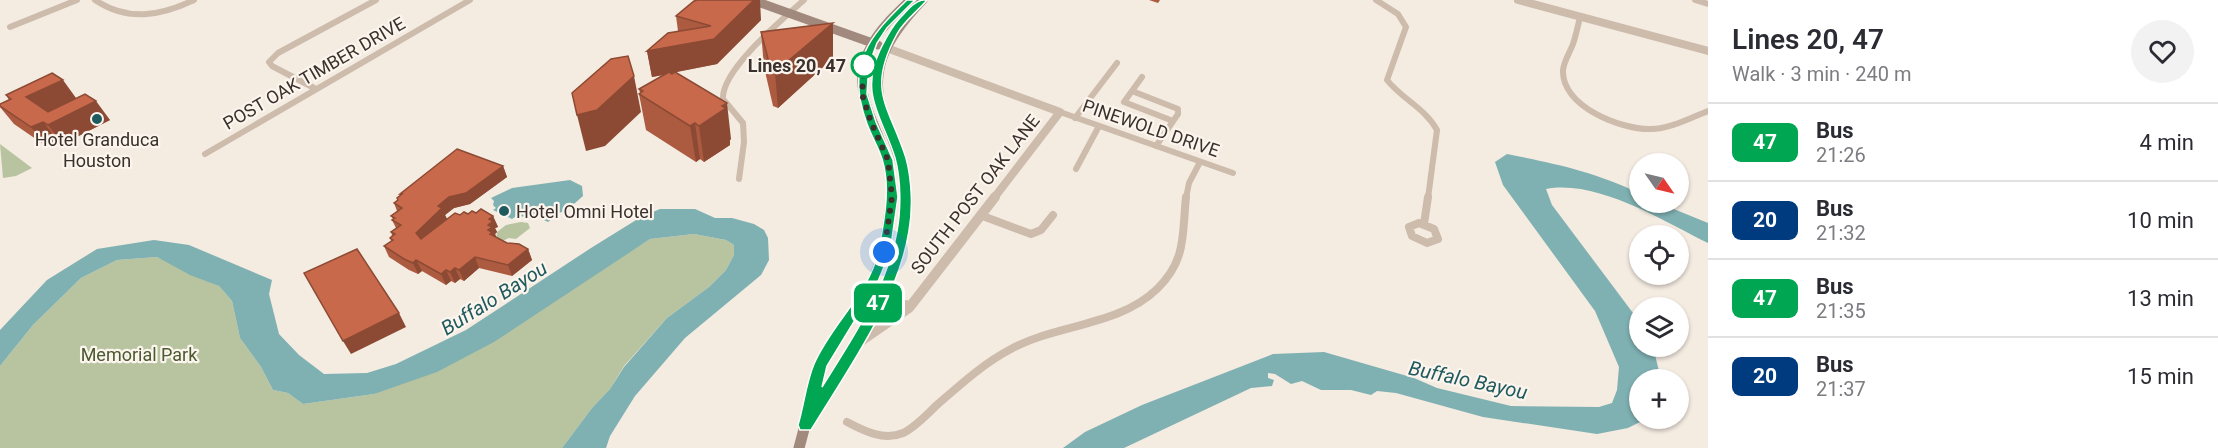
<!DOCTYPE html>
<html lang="en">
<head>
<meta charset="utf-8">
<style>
  :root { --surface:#fff; --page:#f2f2f3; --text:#2b2b33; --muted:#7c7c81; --line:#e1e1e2 }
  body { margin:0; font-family:Roboto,sans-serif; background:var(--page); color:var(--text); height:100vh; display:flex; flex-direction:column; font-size:22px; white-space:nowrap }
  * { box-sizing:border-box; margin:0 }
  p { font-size:20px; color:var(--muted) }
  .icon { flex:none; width:33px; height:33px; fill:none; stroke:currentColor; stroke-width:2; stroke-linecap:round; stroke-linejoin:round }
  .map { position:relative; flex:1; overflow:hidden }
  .panel { display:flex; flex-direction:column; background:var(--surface); width:510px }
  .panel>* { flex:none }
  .badge { padding:0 12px; border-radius:9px; font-size:21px; line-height:39px }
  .needle { width:39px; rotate:124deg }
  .fabs { position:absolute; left:1629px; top:153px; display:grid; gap:12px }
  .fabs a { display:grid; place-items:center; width:60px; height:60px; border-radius:50%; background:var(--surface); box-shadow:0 2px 4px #0004; font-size:30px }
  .you { position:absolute; width:30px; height:30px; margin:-15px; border:4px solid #fff; border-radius:50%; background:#1a73e8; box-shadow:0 0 0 9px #1a73e833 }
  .map>.badge { position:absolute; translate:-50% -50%; box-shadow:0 0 0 3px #fff }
  .round { display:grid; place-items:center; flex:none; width:63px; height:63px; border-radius:32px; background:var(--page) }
  .head { display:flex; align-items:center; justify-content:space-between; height:102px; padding:0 24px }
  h1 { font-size:28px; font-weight:600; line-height:45px }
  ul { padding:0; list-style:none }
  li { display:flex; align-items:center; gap:18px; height:78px; padding:0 24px; border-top:2px solid var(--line) }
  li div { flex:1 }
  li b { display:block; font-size:22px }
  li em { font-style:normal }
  li .badge { min-width:66px; font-weight:700; text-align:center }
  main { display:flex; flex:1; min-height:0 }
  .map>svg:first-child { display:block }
  .green { fill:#b8c4a0 }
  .water { fill:#7fb0b2 }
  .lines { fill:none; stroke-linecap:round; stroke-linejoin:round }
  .minor-far1 { stroke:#cdbbac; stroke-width:6 }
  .minor { stroke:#cdbbac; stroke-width:8 }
  .tertiary-far1 { stroke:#cdbbac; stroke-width:8 }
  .tertiary { stroke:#cdbbac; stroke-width:10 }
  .secondary-far1 { stroke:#a18a7d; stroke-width:9 }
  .secondary { stroke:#a18a7d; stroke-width:11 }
  .wall { fill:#ac5a40 }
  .shaded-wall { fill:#8c4a34 }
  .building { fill:#c8694b; stroke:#8c4a34; stroke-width:1.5 }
  .line { fill:#00a651; stroke:#fff; stroke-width:1.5 }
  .walk { stroke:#3b302b; stroke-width:6; stroke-dasharray:0 10.8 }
  .stop-dot { fill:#fff; stroke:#00a651; stroke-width:3 }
  .poi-dot { fill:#1f5a5e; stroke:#fbf5ee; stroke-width:2 }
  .labels { text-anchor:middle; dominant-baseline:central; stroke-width:4.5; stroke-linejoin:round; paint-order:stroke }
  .stop-label { font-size:18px; font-weight:bold; fill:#3b302b; stroke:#fbf5ee; text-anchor:end }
  .street-label { font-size:18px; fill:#3b302b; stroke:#fbf5ee }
  .poi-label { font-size:18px; fill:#3b302b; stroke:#fbf5ee }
  .park-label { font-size:18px; fill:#4a5a2e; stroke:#fbf5ee }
  .water-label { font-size:20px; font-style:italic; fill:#1f5a5e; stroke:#fbf5ee }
</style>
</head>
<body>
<main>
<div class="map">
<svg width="1708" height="448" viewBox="0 0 1708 448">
  <rect width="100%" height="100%" fill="#f4ebe1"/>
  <path class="green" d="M0 144 32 168 16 176 3 178Z
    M521 222 528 223 530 228 516 239 509 238 496 244 497 232 506 225Z
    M694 234 726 240 734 245V255L726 270 709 287 667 318 624 366 610 389 592 408 562 448H0V366L33 325 81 278 117 260 157 257 219 286 232 301 240 338 261 367 273 390 288 393 303 404 374 394 584 280 650 239Z"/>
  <path class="water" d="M1507 154C1557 164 1592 171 1639 193L1640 202 1659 203 1708 223V243C1663 221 1597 179 1546 189L1552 205 1639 321 1640 346 1653 347 1661 379 1640 380V418L1646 419 1628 428 1597 434 1483 417 1396 393 1377 391 1371 395 1351 390H1321L1302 381 1291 384 1275 374 1268 373V378L1274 380 1272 386 1251 388 1124 448H1063L1085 432 1142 405 1273 354 1324 352 1414 378 1437 388 1511 406 1599 407 1612 403 1617 390 1619 367 1595 311 1503 185 1495 162Z
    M570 180 582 186 583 196 567 210 559 213 556 211 551 214 555 217 548 222 531 214 528 217 516 216 512 219 493 210 496 208 493 205 494 201 491 198 512 188Z
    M660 209H695L715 218H732L754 224 764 230 768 238 769 260 761 275 685 338 635 396 610 436 606 448H562L592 408 610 389 624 367 667 318 709 287 726 270 734 255V245L726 240 694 234 650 239 494 342 437 372 374 394 303 404 288 393 273 390 261 367 240 338 232 301 219 286 190 275 157 257 117 260 81 278 33 325 0 366V330L47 280 97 249 154 240 189 245 272 280 269 294 279 334 299 355 324 374 367 373 396 364 466 330 591 248 641 217Z"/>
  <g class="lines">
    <path class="minor-far1" d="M95 0C128 22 160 16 194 0
      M1376 0 1398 14 1406 27 1387 80C1402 99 1425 108 1437 130L1428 198
      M1695 0 1708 4
      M1580 17C1578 26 1576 35 1573 44 1570 52 1564 61 1563 70 1561 106 1621 130 1651 129 1670 129 1690 118 1708 111
      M10 27 77 0
      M1142 77 1124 102 1173 121
      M316 89 272 66 269 62 278 53 376 0
      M1132 91 1178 109V114L1156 146
      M1060 112 1233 173
      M1075 118 1117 63
      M205 154 470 0
      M1076 169 1099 126
      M739 179 744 142 743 123 723 99C721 70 783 19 804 0
      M1186 198 1189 183 1200 162"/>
    <path class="minor" d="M980 215 1031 234 1041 230 1053 215
      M1419 223 1434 229 1438 239 1427 243 1412 236 1409 227Z
      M1424 224 1428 197
      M847 422C864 431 884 441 903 433 916 427 928 413 938 404 961 384 984 363 1011 349 1056 324 1119 326 1157 289 1187 260 1182 234 1186 197"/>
    <path class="tertiary-far1" d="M1518 0 1708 51
      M884 47 1060 112 994 198"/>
    <path class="tertiary" d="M880 299 886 310 892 312 906 305
      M861 341 909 308 995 197"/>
    <path class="secondary-far1" d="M752 0 878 45
      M892 198C891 186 890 173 887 161 877 118 845 89 873 42 882 26 897 13 910 0
      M905 198C905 172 897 151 887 127 866 72 885 40 923 0"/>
    <path class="secondary" d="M811 416C854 350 907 279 905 197
      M799 448 821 365 873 281 884 252 892 197"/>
  </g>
  <path class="wall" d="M1149 0H1160L1158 3Z
    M676 16 761 20 717 64 675 72 731 139 730 140V145L704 162 700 159 696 162 646 130 639 94 640 93 639 89 664 75 652 77 647 51 678 31Z
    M833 23V58L778 108 773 106 764 67 761 32Z
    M6 95 76 98 110 120 63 144 58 141 46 146 14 124 0 107V104L9 100Z
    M503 166 507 177 470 204 454 208 445 215 447 219 444 222 460 215 476 213 493 216 498 227 495 228 497 232 495 234 496 237 507 243 528 249 532 260 512 276 479 268 464 281 460 279 455 283 451 281 446 285 422 271 418 274 409 270 389 257 384 246 391 241 390 238 392 235 391 232 396 228 392 220 393 219 391 216 397 211 394 203 398 200 397 198 401 195 400 194Z"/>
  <path class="shaded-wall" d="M754 0H760L761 20 717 64 652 77 647 51 714 39Z
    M833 23V58L778 108 775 72Z
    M634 76 641 112 605 146 586 151 577 115Z
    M63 80 76 98 40 116 26 97Z
    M96 101 110 120 63 144 48 125Z
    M727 103 731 139 730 140V145L704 162 699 126Z
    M43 122 58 141 46 146 31 127Z
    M695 123 700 159 696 162 690 126Z
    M503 166 507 177 470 204 454 208 445 215 447 219 421 244 416 233 438 206 449 197Z
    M493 216 498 227 495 228 497 232 495 234 497 238 493 241 488 230 489 219Z
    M528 249 532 260 512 276 508 265Z
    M475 257 479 268 464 281 459 270Z
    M416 260 422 271 418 274 413 263Z
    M455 268 460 279 455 283 450 272Z
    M446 270 451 281 446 285 441 274Z
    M399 313 406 327 351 354 343 341Z"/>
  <path class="building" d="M697 0H754L714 39 647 51 668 33 711 26 676 16 694 1Z
    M833 23 775 72 771 70 761 32Z
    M628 56 634 76 597 110 577 115 572 93 611 59Z
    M669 72 672 74 675 72 727 103 722 106 726 108 699 126 695 123 690 126 639 94 643 91 639 89Z
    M52 73 63 80 26 97 48 112 85 94 96 101 48 125 43 122 31 127 0 106V104L11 99 6 95Z
    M457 149 503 166 466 193 449 197 438 206 442 208 416 233 421 239 455 213 460 215 464 212 468 214 472 211 476 213 481 209 493 216 489 219 493 221 488 225 492 227 488 230 492 232 490 234 507 243 519 244 528 249 508 265 475 257 459 270 455 268 450 272 446 270 441 274 416 260 413 263 404 259 384 246 393 240 390 238 395 234 391 232 401 225 392 220 395 218 391 216 402 208 394 203 398 200 397 198 402 194H400Z
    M357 249 399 313 343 341 304 273Z"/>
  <path class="line" d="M907 0H915L887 28 877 43 869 65 867 94 876 122 893 160 898 197 890 252 877 284 827 366 822 387C852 339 887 288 897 231 901 210 901 180 895 158 882 116 859 95 880 50 886 38 890 29 899 19 906 12 914 1 923 0H927C918 11 904 21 897 34 866 91 889 105 906 158 912 180 913 209 909 231 898 300 847 371 811 430H800L798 425C804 405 806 383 814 364 831 324 870 293 879 249 884 220 891 188 882 159 878 146 870 134 866 121 846 65 868 37 907 0Z"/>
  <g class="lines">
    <path class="walk" d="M864 65 862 94 871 122 888 160 892 197 884 252"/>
  </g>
  <circle class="stop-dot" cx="864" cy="65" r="12"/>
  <g class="poi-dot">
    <circle cx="97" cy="119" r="6"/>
    <circle cx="504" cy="211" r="6"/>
  </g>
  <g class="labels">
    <g class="stop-label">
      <text x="846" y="65">Lines 20, 47</text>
    </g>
    <g class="street-label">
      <text transform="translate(314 73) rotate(-30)">POST OAK TIMBER DRIVE</text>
      <text transform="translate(1151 128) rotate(19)">PINEWOLD DRIVE</text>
      <text transform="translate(975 194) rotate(-52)">SOUTH POST OAK LANE</text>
    </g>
    <g class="poi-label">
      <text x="97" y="139">Hotel Granduca<tspan x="97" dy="21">Houston</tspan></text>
      <text x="516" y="211" text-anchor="start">Hotel Omni Hotel</text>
    </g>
    <g class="park-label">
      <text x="139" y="354">Memorial Park</text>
    </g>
    <g class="water-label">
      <text transform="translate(494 298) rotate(-32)">Buffalo Bayou</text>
      <text transform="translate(1468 380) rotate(12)">Buffalo Bayou</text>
    </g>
  </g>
</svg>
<div class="fabs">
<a><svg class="needle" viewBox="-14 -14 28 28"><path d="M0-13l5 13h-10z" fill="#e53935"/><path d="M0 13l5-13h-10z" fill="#7c7c81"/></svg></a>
<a><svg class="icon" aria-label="locate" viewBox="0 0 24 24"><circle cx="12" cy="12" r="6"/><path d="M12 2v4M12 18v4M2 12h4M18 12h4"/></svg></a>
<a><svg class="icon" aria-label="layers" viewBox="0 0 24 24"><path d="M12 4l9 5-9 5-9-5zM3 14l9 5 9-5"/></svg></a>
<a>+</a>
</div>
<div class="you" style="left:884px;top:252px"></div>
<b class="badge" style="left:878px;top:303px;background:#00a651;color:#fff">47</b>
</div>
<section class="panel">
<div class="head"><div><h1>Lines 20, 47</h1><p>Walk · 3 min · 240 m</p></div><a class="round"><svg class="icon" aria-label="heart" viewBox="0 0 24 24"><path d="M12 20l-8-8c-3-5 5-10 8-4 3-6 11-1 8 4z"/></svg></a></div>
<ul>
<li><span class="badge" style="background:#00a651;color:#fff">47</span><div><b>Bus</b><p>21:26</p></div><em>4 min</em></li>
<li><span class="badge" style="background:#003b80;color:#fff">20</span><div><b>Bus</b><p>21:32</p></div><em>10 min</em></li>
<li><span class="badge" style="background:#00a651;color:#fff">47</span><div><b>Bus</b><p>21:35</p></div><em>13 min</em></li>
<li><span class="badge" style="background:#003b80;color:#fff">20</span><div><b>Bus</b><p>21:37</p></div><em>15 min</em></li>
</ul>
</section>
</main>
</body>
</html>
